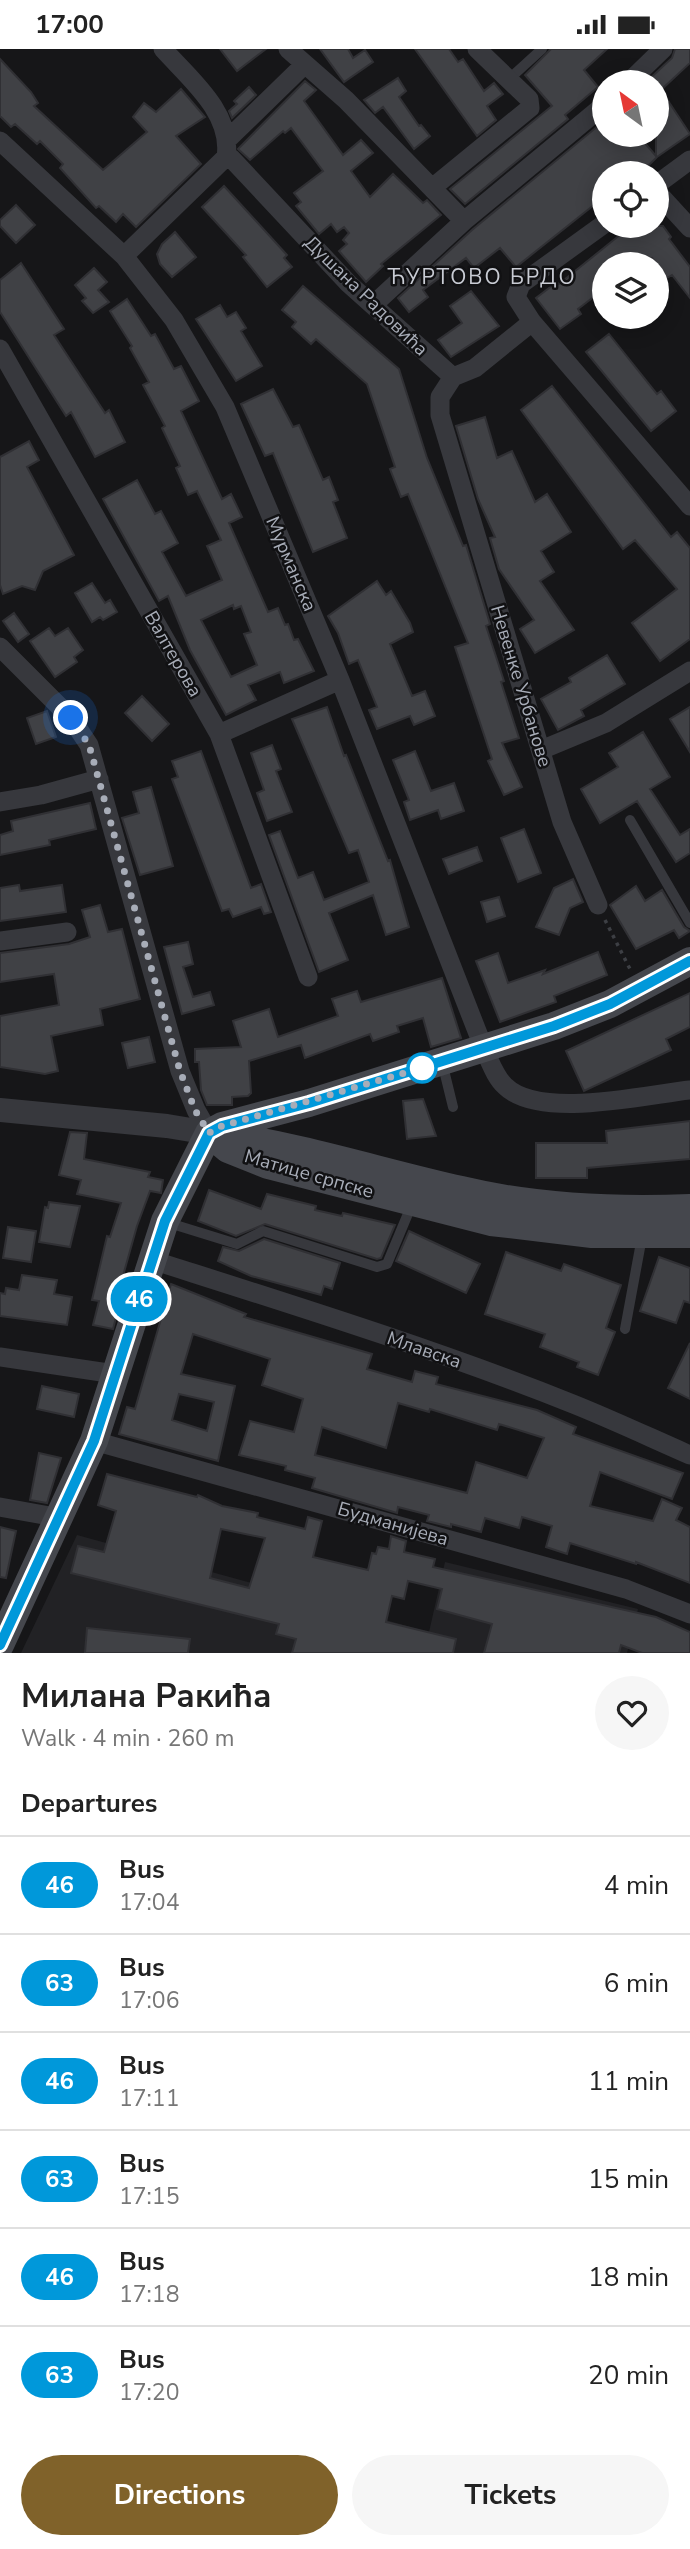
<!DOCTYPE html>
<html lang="en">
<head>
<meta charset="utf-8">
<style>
  :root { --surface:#fff; --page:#f6f6f6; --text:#222; --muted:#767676; --line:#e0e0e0; --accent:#80622a }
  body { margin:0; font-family:"Nunito Sans",sans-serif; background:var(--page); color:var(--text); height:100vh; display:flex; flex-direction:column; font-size:26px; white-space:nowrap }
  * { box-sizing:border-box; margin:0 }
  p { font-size:23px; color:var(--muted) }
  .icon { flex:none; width:38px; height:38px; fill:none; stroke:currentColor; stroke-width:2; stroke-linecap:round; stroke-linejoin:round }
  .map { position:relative; height:1604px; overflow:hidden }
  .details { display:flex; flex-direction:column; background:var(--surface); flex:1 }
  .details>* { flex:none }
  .badge { padding:0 14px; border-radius:23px; font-size:24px; line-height:46px }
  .needle { width:46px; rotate:327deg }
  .fabs { position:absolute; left:592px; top:21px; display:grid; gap:14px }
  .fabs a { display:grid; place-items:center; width:77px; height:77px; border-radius:50%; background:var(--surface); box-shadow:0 4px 18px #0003; font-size:35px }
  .you { position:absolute; width:35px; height:35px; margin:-18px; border:5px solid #fff; border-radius:50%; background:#1a73e8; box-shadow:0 0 0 10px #1a73e833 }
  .map>.badge { position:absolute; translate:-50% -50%; box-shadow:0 0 0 4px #fff }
  h2 { padding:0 21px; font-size:26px; line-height:63px }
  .round { display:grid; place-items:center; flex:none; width:74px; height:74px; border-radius:37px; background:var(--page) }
  .summary { display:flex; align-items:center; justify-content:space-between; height:119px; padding:0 21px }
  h1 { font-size:33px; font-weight:700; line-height:52px }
  .cta { display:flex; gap:14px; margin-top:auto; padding:14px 21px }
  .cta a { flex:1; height:80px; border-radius:42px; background:var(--accent); color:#fff; font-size:28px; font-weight:700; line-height:80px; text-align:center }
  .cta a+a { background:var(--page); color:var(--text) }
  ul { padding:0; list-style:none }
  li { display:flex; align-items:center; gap:21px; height:98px; padding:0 21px; border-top:2px solid var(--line) }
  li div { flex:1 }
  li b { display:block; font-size:26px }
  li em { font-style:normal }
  li .badge { min-width:77px; font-weight:700; text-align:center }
  .status { display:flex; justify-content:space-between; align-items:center; height:49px; padding:0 35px; background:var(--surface); direction:ltr }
  .status svg { height:19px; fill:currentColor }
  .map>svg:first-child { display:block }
  .built { fill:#222225 }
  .building { fill:#404145; stroke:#303034; stroke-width:2; fill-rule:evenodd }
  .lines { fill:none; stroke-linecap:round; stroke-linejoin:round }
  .path { stroke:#3d3f44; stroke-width:3.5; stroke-dasharray:3.5 5; stroke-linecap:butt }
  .service { stroke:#37383d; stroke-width:10 }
  .minor { stroke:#37383d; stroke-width:19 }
  .tertiary { stroke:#37383d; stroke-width:24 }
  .secondary { stroke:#45474d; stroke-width:28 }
  .line-casing { stroke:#fff; stroke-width:16 }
  .line { stroke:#0098da; stroke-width:10 }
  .walk { stroke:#a8adb8; stroke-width:7; stroke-dasharray:0 12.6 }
  .stop-dot { fill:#fff; stroke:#0098da; stroke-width:3.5 }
  .labels { text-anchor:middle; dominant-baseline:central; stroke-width:5; stroke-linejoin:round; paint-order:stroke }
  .street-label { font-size:19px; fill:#a8adb8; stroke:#111113 }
  .neighbourhood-label { font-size:21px; letter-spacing:2px; fill:#c9ccd4; stroke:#111113 }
</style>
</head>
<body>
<div class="status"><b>17:00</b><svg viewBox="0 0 49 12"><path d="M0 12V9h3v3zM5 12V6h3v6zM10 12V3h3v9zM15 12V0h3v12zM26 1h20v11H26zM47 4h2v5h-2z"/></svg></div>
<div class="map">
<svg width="690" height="1604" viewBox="0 0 690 1604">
  <rect width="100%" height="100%" fill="#161618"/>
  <path class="built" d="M77 1486 429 1583 445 1513 638 1560 627 1604H21Z"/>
  <path class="building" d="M220 0H266L237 22Z
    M320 0H348L353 9 365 1 373 13 344 33Z
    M415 0H449L458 13 463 10 484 42 494 34 503 45 487 57 496 71 477 87Z
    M551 0H607L584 21 598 38 565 66 568 70 465 155 450 140 552 57 525 26Z
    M675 0H690V14L661 41 690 85 657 108 641 124H604V148L516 218 500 199 474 219 466 209 423 241 428 248 409 263 398 249 472 181 604 72V86H638L656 107V33H646L672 9Z
    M0 10 31 43 38 54 34 57 103 121 147 83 133 68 144 54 156 63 181 40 205 68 176 87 201 115 136 178 123 165 116 173 99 157 96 159 60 119 63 115 40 92 37 95 15 75 11 78 0 67Z
    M398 29 406 42 399 48 419 77 421 76 430 87 414 100 383 58 375 64 364 51Z
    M305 32 316 41 304 52 343 106 361 91 373 104 351 122 370 148 393 125 423 154 427 151 441 166 381 215 383 217 366 233 339 202 347 195 343 191 349 184 344 178 337 183 331 175 319 185 296 157 301 153 294 144 323 122 291 79 285 84 283 82 250 111 238 100Z
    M249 38 256 46 232 69 229 62 237 55 234 52Z
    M224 137 287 206 284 209 292 218 267 238 243 208 246 206 202 158Z
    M16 156 35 176 16 194 0 177V171Z
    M637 177H663L671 188 669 190 690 218V249L672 226 667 229 652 209 643 215H604V240L578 260 581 265 560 280 536 249 557 233 559 235 621 185 623 187Z
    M175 183 196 208 172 228 160 215 157 205 162 195Z
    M21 214 64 280 54 286 105 364 109 361 125 393 95 408 71 363 66 367 0 263V231Z
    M94 219 107 233 98 241 109 253 93 264 82 252 86 249 75 236Z
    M303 237 399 320 427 409 463 497 466 496 490 575 486 577 504 632 501 633 519 689 502 694 522 738 504 746 488 712 492 710 455 598 468 594 408 445 401 448 390 420 395 418 367 335 316 290 311 295 292 278 296 273 282 261Z
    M471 242 499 277 451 308 438 291 462 274 450 257Z
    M127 250 151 287 155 285 174 320 181 317 199 352 181 362 222 450 231 445 242 468 229 474 268 563 278 559 285 576 288 575 294 591 298 590 314 622 284 634 280 623 248 636 256 651 226 666 190 601 168 547 159 552 103 450 137 431 155 465 161 462 178 494 162 503 186 547 222 531 207 497 221 491 197 442 188 446 176 419 180 417 162 379 165 377 143 336 149 333 130 299 132 297 110 262ZM233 556 234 560 241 557 251 583 244 585 257 616 231 628 201 571Z
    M220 256 227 268 236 263 246 279 241 282 262 317 236 332 196 270Z
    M609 285 657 345 661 342 676 362 651 382 586 303Z
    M552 337 671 488 677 483 690 499V590L660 612 632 574 677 540 635 491 623 500 521 361Z
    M273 340 293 378 299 376 323 431 329 428 338 451 333 453 347 489 313 503 273 404 265 407 241 355Z
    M485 368 497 409 512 402 535 453 547 445 571 483 541 502 554 523 540 532 574 581 535 604 520 580 534 571 499 520 490 489 495 488 478 450 456 377Z
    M29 392 39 411 27 418 74 506 43 522 35 541 22 537 3 545 0 536V408Z
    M377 532 386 546 391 542 410 574 413 583 390 595 412 647 425 642 435 667 414 676 410 667 377 680 369 661 377 658 358 611 349 615 338 584 328 567Z
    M92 534 105 554 110 551 117 563 103 571 100 568 92 573 75 544Z
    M14 564 29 585 18 593 3 572Z
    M49 579 55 587 68 579 83 601 74 608 77 613 55 628 30 592Z
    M607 606 625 635 581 661 584 667 558 681 541 650 571 633 569 629Z
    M142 647 169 675 152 692 125 664Z
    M327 658 344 707 346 706 388 812 390 811 409 878 386 886 373 846 329 864 348 911 319 923 269 786 280 782 298 829 313 823 324 851 369 833 358 801 349 804 292 670Z
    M690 658V703L670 670Z
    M47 662 56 688 36 695 27 669Z
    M643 683 670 728 650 740 680 786 690 780V804L676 813 637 752 600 774 581 740 618 718 609 704Z
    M272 696 281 720 276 722 292 763 267 772 257 744 264 741 251 704Z
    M201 702 251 839 261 835 271 863 264 865 261 858 233 868 229 860 222 862 172 730 178 728 172 712Z
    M415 702 431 742 454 734 464 762 441 770 438 761 410 771 404 753 409 751 393 711Z
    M151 738 173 817 140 826 122 769 139 764 133 743Z
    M90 754 96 780 49 791 50 796 0 806V786L13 782 11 772Z
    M524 780 541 824 518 833 501 789Z
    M477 798 482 812 449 825 443 810Z
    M573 830 583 853 570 859 559 886 536 878 554 839Z
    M19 836 20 842 62 836 66 863 0 872V839Z
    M636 837 645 852 662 841 684 878 690 882 679 889 674 881 636 900 610 856Z
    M499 848 505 867 487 873 481 853Z
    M100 856 108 883 122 880 140 950 100 960 103 976 51 987 58 1022 45 1025 0 1018V967L59 956 54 925 0 933V904L69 895 90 888 82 861Z
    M188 893 193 915 183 918 193 948 210 943 214 956 182 965 164 898Z
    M598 903 607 926 554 947 556 953 500 973 476 912 498 904 508 934 545 921 543 925Z
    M442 929 461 989 431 998 423 969 397 977 399 983 373 992 370 985 305 1009 301 996 249 1012 251 1044 248 1047 232 1048V1056H207L201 1041 199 1013H195V1000L241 998 233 972 269 960 278 988 338 967 332 950 357 942 361 953Z
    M690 944V978L666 990 671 1001 584 1042 566 1002Z
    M149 988 155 1013 128 1019 122 994Z
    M423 1050 436 1087 407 1090 403 1052Z
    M690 1072V1110L587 1119V1129H536V1094H607L606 1082Z
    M70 1083 87 1084 84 1110 150 1123 148 1128 163 1131 161 1144 150 1142 137 1177 119 1241 123 1242 113 1280 93 1276 99 1252 92 1251 107 1187 110 1188 121 1154 77 1145 81 1131 59 1126Z
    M209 1141 261 1160 267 1145 316 1157 315 1161 342 1167 343 1164 395 1176 381 1209 377 1210 265 1175 236 1187 198 1172Z
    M49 1153 80 1157 70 1198 39 1193 45 1158 48 1159Z
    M8 1178 36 1182 31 1213 3 1209Z
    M409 1182 480 1215 466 1244 396 1212Z
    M264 1190 340 1214 332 1240 324 1237 321 1246 251 1227 218 1212 223 1198 239 1202Z
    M506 1203 561 1222 564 1215 621 1236 606 1279 615 1283 598 1326 577 1318 579 1313 540 1298 545 1285 485 1265Z
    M659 1208 690 1219V1254L684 1252 676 1274 640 1262Z
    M22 1226 57 1231 54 1245 72 1248 67 1276 0 1267V1244L5 1245 6 1239 19 1241Z
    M171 1235 246 1265 244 1268 372 1305 367 1320 412 1333 415 1322 438 1328 436 1335 537 1361 576 1378 573 1385 683 1424 672 1450 600 1423 590 1457 653 1472 662 1450 682 1459 676 1471 690 1478V1534L636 1513V1515L570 1494 567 1505 546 1498 552 1477 522 1468 519 1479 485 1469 481 1483 451 1475V1478L427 1472 429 1466 398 1458 397 1464 312 1439 315 1429 285 1421 286 1417 239 1406 250 1372 294 1383 303 1350 262 1336 270 1310 193 1285 181 1325 235 1337 218 1412 119 1385 127 1358 135 1360ZM179 1345 214 1353 207 1382 172 1371ZM398 1354 429 1363 430 1360 497 1381 499 1375 544 1389 527 1429 476 1413 467 1444 315 1406 322 1378 386 1399Z
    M690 1294V1350L668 1339Z
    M42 1337 79 1345 74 1368 37 1360Z
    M39 1404 61 1409 47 1454 30 1451Z
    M107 1425 197 1448 198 1446 222 1457 258 1464 257 1468 305 1480 308 1468 322 1472 313 1508 368 1521 372 1504 376 1505 378 1498 389 1500 391 1487 406 1492 404 1503 435 1510 433 1518 656 1568 690 1583V1604H642L621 1596 619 1604H484L492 1575 437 1560 442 1540 408 1532 404 1550 392 1547 386 1573 456 1590 453 1604H292L296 1590 276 1585 279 1575 71 1524 78 1497 104 1503 116 1462 98 1456ZM221 1480 265 1489 249 1539 210 1529Z
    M0 1478 16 1482 6 1529 0 1528Z
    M87 1579 190 1590 188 1604H85Z"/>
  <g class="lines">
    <path class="path" d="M605 871 630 920"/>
    <path class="service" d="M509 30 542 0
      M630 771 690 874
      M442 1013 453 1058
      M169 1174 237 1195 263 1182 377 1218 387 1215 412 1155
      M625 1280 642 1188"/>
    <path class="minor" d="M163 0C189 29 233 64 226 108
      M288 0 346 51 464 172
      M629 33 663 0
      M228 90 305 15
      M0 92 124 207 174 271 225 358 340 631 484 1000C490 1012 495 1028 505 1037 539 1071 645 1046 690 1041
      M226 108 231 109 349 235 453 328
      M656 136 690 111
      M432 139 530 59 529 50 477 0
      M656 142 690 179
      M604 175 521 235 516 248 532 273 690 457
      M124 207 226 108
      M373 256 464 172 604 56
      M532 273 475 319 453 328 440 348V366L562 773 598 856
      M0 300 219 685 308 928
      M0 598 71 669 89 696 180 1022 196 1061 209 1084
      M219 685 340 631
      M541 701 606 674 690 622
      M0 753 41 746 99 730
      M0 892 67 883
      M152 1211C293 1256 435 1300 573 1355 613 1371 651 1389 690 1406
      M0 1308 115 1325
      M94 1392 626 1540 690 1565
      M0 1458 61 1469"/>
    <path class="tertiary" d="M0 1061 167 1077 209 1084"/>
    <path class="secondary" d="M209 1084 228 1100 268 1116 491 1173 592 1185H690
      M221 1086C303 1098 381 1123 461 1141 536 1159 613 1162 690 1159
      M0 1596 94 1392 165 1172 209 1084 222 1077 309 1054 554 977 610 955 690 912"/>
  </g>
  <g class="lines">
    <g class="line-casing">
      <path id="line" d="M0 1596 94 1392 165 1172 209 1084 222 1077 309 1054 554 977 610 955 690 912"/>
    </g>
    <use href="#line" class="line"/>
    <path class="walk" d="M71 669 89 696 93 710 180 1022 195 1061 209 1084 222 1077 422 1019"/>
  </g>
  <circle class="stop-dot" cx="422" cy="1019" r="14"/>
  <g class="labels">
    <g class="street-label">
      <text transform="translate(366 247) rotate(44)">Душана Радовића</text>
      <text transform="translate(291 515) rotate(67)">Мурманска</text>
      <text transform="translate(173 605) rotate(60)">Валтерова</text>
      <text transform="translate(521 637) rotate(73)">Невенке Урбанове</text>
      <text transform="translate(309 1125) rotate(16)">Матице српске</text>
      <text transform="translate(424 1301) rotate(19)">Млавска</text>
      <text transform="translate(393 1475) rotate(16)">Будманијева</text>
    </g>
    <g class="neighbourhood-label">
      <text x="482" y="228">ЋУРТОВО БРДО</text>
    </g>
  </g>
</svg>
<div class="fabs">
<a><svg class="needle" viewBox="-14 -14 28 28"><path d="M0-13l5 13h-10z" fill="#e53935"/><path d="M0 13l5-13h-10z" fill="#767676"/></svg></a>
<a><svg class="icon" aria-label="locate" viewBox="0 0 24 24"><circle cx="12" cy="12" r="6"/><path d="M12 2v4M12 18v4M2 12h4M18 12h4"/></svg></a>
<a><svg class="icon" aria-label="layers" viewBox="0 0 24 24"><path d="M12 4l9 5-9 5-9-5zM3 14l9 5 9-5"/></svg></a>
</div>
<div class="you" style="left:71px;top:669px"></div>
<b class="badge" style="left:139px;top:1250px;background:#0098da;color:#fff">46</b>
</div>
<section class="details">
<div class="summary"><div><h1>Милана Ракића</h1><p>Walk · 4 min · 260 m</p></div><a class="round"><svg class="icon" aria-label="heart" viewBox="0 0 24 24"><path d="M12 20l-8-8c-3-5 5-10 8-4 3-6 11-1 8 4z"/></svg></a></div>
<h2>Departures</h2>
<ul>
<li><span class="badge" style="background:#0098da;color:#fff">46</span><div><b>Bus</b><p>17:04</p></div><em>4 min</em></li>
<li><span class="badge" style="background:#0098da;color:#fff">63</span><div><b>Bus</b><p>17:06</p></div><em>6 min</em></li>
<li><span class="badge" style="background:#0098da;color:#fff">46</span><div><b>Bus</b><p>17:11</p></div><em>11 min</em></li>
<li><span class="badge" style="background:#0098da;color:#fff">63</span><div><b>Bus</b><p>17:15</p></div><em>15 min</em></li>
<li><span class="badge" style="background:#0098da;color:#fff">46</span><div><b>Bus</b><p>17:18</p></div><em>18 min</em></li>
<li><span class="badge" style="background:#0098da;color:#fff">63</span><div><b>Bus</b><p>17:20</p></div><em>20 min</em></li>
</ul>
<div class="cta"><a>Directions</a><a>Tickets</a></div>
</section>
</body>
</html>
